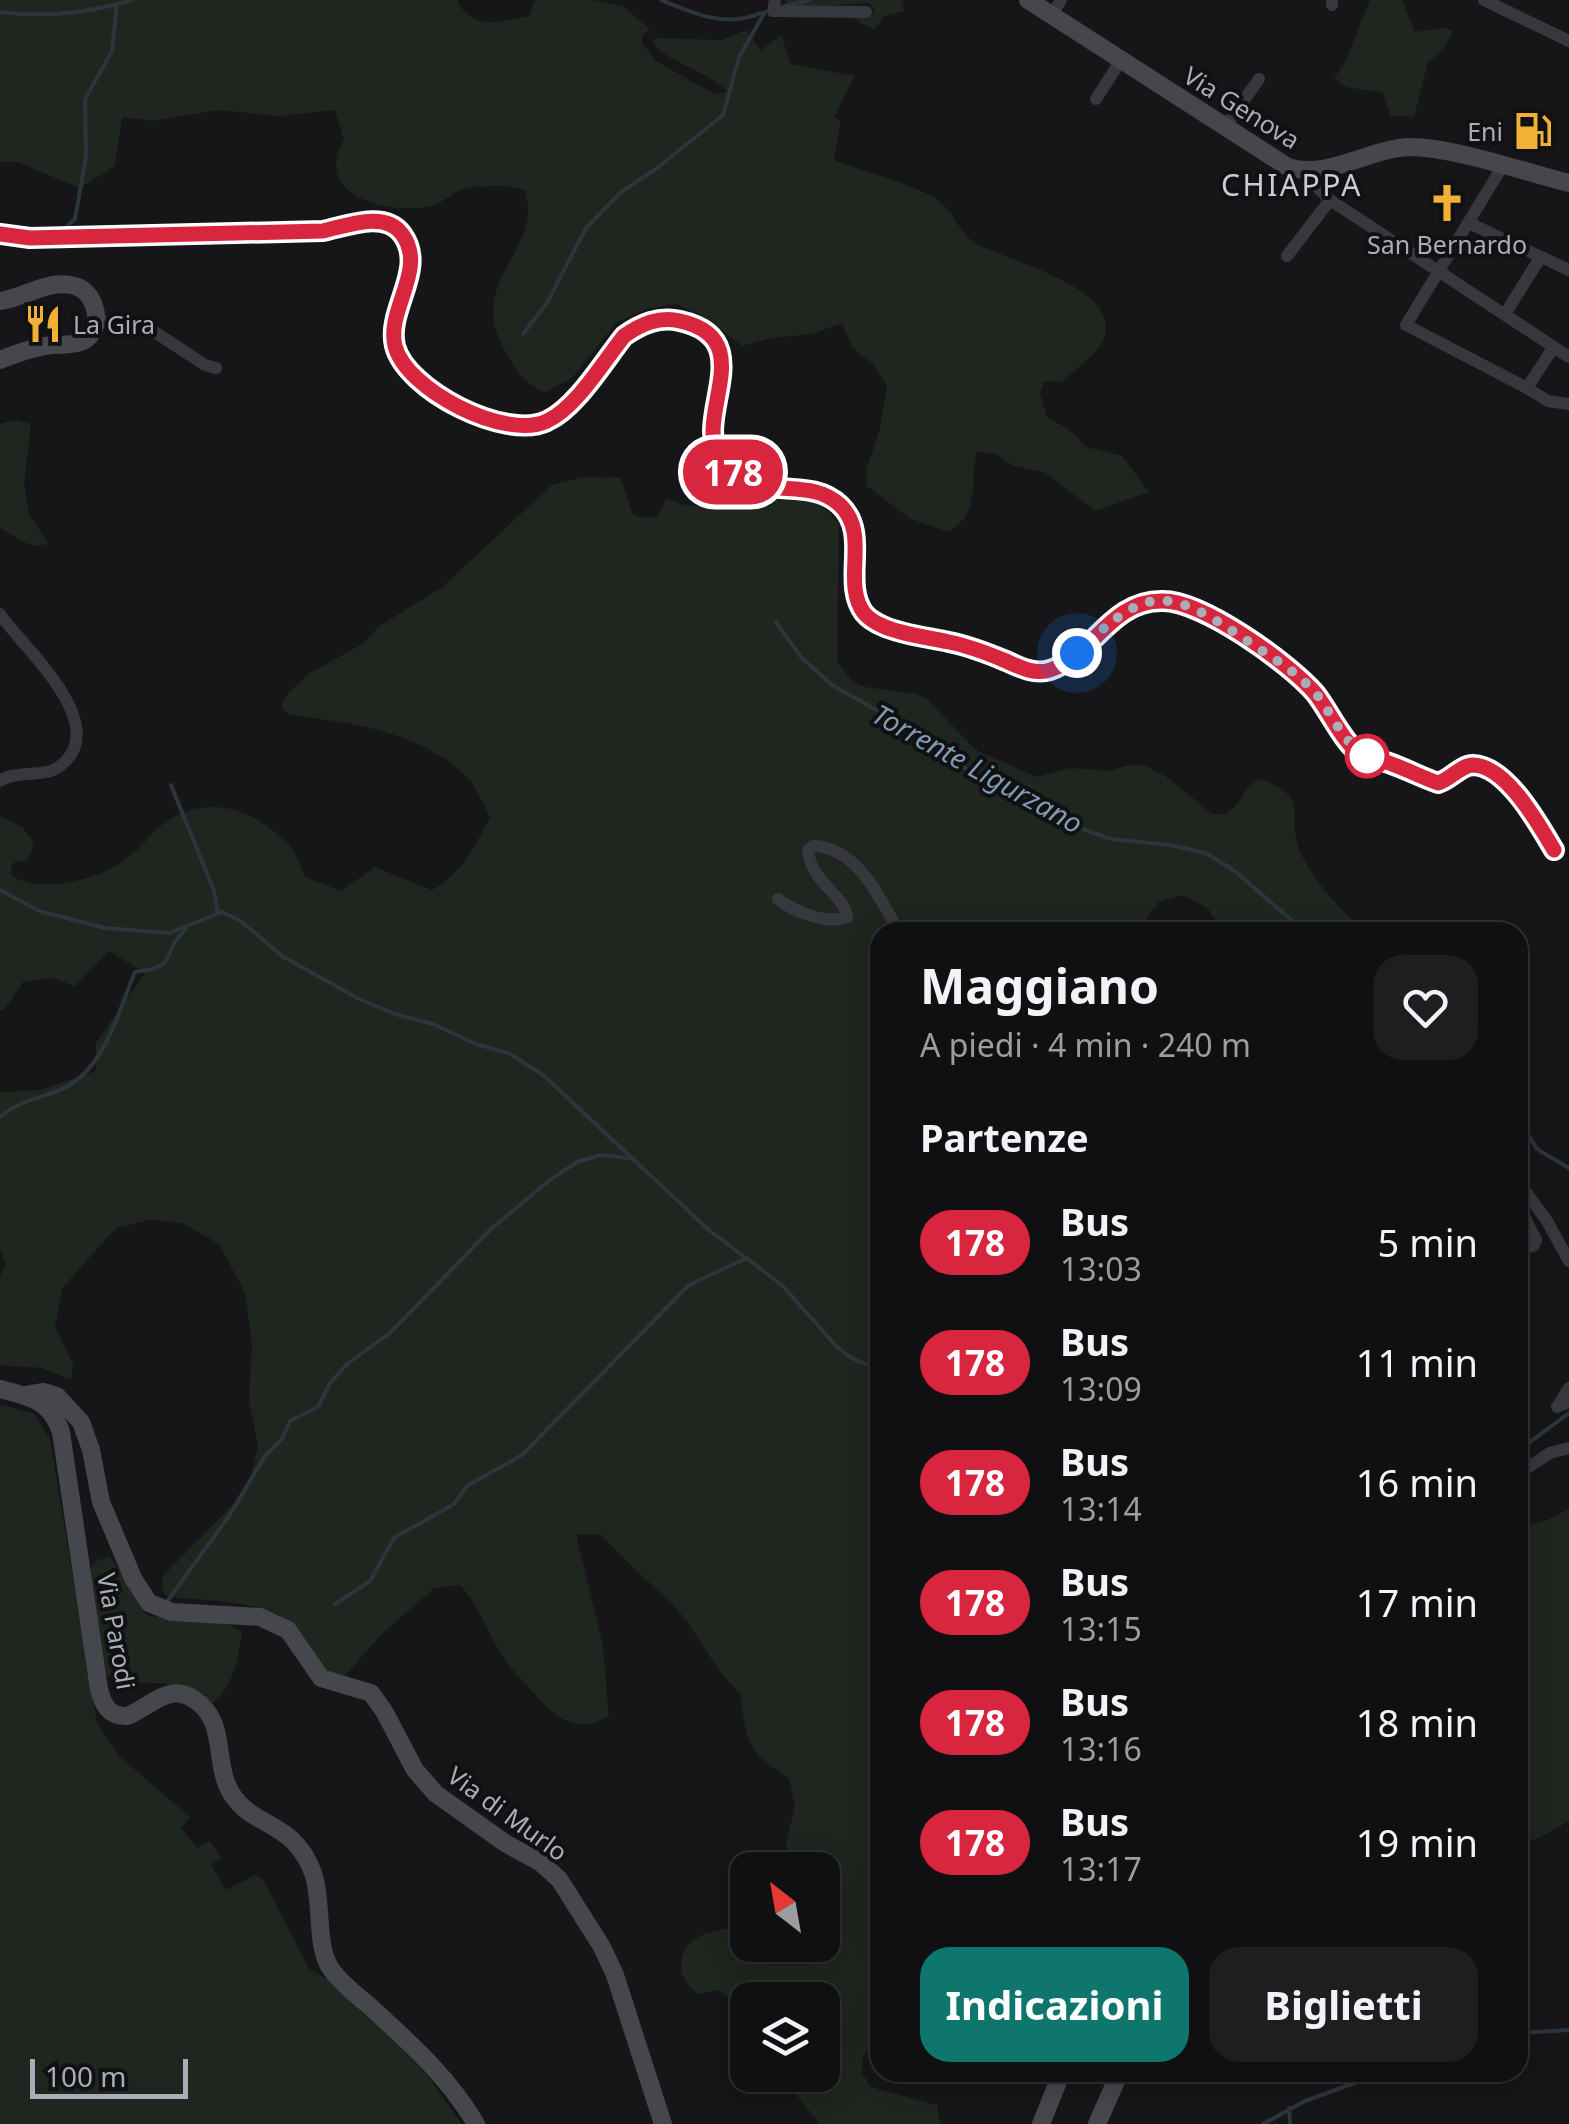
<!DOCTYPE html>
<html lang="it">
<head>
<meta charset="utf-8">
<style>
  :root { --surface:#101012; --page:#1e1e20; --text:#f1f3f6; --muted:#9c9d9f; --line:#303032; --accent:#0f766e }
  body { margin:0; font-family:"Noto Sans",sans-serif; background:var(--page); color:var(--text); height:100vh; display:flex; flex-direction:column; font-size:38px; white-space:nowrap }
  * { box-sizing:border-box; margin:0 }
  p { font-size:32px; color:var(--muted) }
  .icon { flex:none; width:55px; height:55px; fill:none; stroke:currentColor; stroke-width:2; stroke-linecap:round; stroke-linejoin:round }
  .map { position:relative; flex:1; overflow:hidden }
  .side { position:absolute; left:870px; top:922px; width:658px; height:1160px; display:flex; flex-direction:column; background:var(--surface); border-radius:30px; box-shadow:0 5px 25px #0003,0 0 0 2px var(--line) }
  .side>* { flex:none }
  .badge { padding:0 20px; border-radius:32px; font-size:35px; line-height:65px }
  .needle { width:65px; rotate:329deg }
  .tools { position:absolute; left:730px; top:1852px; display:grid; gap:20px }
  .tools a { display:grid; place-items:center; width:110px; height:110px; border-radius:20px; background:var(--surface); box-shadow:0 5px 25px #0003,0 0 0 2px var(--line); font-size:50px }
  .scale { position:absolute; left:30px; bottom:25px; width:158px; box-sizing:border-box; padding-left:10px; border:5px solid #a8adb8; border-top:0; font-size:28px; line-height:35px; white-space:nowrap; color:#a8adb8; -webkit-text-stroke:8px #111113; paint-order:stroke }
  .you { position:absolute; width:50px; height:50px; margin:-25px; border:8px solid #fff; border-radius:50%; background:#1a73e8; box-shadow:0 0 0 15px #1a73e833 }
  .map>.badge { position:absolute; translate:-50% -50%; box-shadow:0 0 0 5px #fff }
  h2 { padding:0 50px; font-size:38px; line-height:90px }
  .round { display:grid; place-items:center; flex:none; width:105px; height:105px; border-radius:30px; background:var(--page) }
  .overview { display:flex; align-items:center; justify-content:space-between; height:170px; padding:0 50px }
  h1 { font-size:48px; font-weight:700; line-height:75px }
  .action { display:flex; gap:20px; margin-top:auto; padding:20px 50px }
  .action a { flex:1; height:115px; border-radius:30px; background:var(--accent); color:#fff; font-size:40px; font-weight:700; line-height:115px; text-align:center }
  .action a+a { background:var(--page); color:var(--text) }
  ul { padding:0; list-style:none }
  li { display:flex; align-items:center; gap:30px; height:120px; padding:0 50px }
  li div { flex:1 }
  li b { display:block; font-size:38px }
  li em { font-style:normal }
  li .badge { min-width:110px; font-weight:700; text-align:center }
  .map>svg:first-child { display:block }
  .green { fill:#1e261f }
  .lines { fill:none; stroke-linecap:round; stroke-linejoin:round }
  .stream { stroke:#2c353c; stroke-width:4 }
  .street { stroke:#37383d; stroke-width:12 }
  .secondary { stroke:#45474d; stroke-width:18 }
  .line-casing { stroke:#fff; stroke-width:22 }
  .line { stroke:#d7263d; stroke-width:15 }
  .walk { stroke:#a8adb8; stroke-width:10; stroke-dasharray:0 18 }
  .stop-dot { fill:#fff; stroke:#d7263d; stroke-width:5 }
  .labels { text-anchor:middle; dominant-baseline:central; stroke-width:8; stroke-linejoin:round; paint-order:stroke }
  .street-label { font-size:25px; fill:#a8adb8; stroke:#111113 }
  .poi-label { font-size:25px; fill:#a8adb8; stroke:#111113; text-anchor:end }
  .water-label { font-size:28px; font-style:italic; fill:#7f9bb3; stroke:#111113 }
  .quarter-label { font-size:30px; letter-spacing:2.5px; fill:#c9ccd4; stroke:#111113 }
</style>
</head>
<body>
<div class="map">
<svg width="1569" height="2124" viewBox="0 0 1569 2124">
  <rect width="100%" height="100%" fill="#161618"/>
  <path class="green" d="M0 0H457C471 31 502 22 529 16L535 0H592L623 6 650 29 643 35 642 43 656 61 716 95 727 91C705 69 668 64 653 42L655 38 722 40 746 30 761 50 781 35 791 64 855 76 834 117 841 121 834 160C866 173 905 181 935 198 953 208 959 235 977 244 1008 260 1089 281 1103 315 1117 347 1077 365 1062 382L1044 381 1040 393 1047 417 1071 431 1086 447 1122 456 1149 492 1095 511 1046 473 1012 465 996 454 977 452C968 484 983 511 948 532L909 518 867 486V468L879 432 887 386 873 364 852 347 842 323 812 334 772 338 742 346 700 314 676 304 649 308 617 322 573 377 545 393C521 380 517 373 504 349 464 281 547 247 524 190 508 184 488 186 470 187 455 189 443 204 428 207 384 214 312 195 344 139L335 110 279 116 219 110 153 121 122 117 115 166 80 188 17 162H0Z
    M786 0H906L902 2 904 11 884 16 874 30 854 19 873 14 874 9 869 3 797 7 786 6Z
    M1370 0H1402L1415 32 1444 28 1453 31 1444 49 1428 62 1414 117 1390 116 1383 93 1346 87 1334 78 1344 64Z
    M15 420 31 424 24 484 29 514 48 543C31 552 15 536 0 528V424Z
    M584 477 621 478 632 513 642 518 658 517 666 499 685 505 705 506H740L767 499 818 502 839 523 837 661 853 682 865 687 916 694 927 699 976 750 1037 777 1070 768 1108 771 1134 764 1148 767 1170 779 1212 814H1224L1235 807 1250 785 1261 779C1308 799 1289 805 1297 842 1299 852 1306 863 1311 871 1324 894 1347 913 1364 932H1224L1208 909 1184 895 1159 902 1147 918 1152 932H880V2043L863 2055 862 2073 871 2087 937 2105 940 2124H820L780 2075H822V2000H748L747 2020 735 2002 718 1990 699 1994C671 1977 677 1943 707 1933 720 1929 734 1928 747 1925L748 1945H822V1870H788L786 1842 795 1807 789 1778C745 1752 747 1741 740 1693 712 1668 699 1633 674 1606 650 1582 624 1561 602 1535L576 1534 603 1646 609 1716C572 1739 548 1710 525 1683 516 1673 506 1664 500 1652 486 1629 479 1605 460 1585L434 1588 380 1636 344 1677 328 1674C316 1658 305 1637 290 1623 267 1601 201 1600 170 1597L164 1594 162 1577 248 1489 258 1446 249 1400 252 1344 245 1293 219 1244 182 1223 150 1220 116 1228 63 1287 55 1327 73 1364 71 1380 42 1368 0 1365V1276L6 1265 0 1249V1092L40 1090 96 1071V1043L145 973 109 951 75 986 52 978 23 982 4 1010H0V816L23 828 33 841 32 852 25 861 15 862 11 867 12 876C26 885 48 886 65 883 89 879 109 872 129 857 141 848 150 834 163 824 194 801 233 802 264 824 291 844 293 845 305 877L341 891 375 867 432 890C463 872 474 848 490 817 483 804 476 786 466 776 417 730 352 723 289 715L281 707 288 693 308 674 364 643 378 627 442 587 552 485Z
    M0 1404 34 1414 50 1439 97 1723 119 1756 190 1817 181 1828 197 1848 210 1841 221 1858 211 1865 226 1890 255 1875 264 1881 309 1969 334 1983 390 2036 427 2075 462 2124H0Z
    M1569 1509V1821L1539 1838 1518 1843V1528L1545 1521Z
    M109 1557C127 1574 131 1599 148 1616L224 1622 242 1632C239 1656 233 1690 211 1704 188 1670 137 1693 105 1674L90 1569 98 1560Z"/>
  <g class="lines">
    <path class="stream" d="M661 0C695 14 726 28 761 13
      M785 6 809 0
      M0 12C43 18 91 12 133 0
      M65 228 75 219 86 156 85 99 112 51 117 4
      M523 334 547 303 586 228 621 192 657 168 723 115 739 57 765 12
      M776 622 801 657 832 685 887 716 912 737 972 772 1024 795 1079 828 1111 839 1170 845 1206 853 1236 872 1305 932
      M171 785 214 891 218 913
      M0 890 39 911 105 928 169 933 222 912 241 921 282 956 359 999 395 1014 433 1024 476 1044 508 1053 542 1074 710 1231 782 1285 836 1346 850 1357 880 1371
      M0 1117C19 1101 36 1099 58 1091 105 1072 117 1014 135 972 181 967 159 954 186 929
      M1518 1118 1537 1149 1569 1168
      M1518 1451 1569 1413
      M166 1603 229 1516 265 1456 282 1439 290 1421 318 1407 330 1383 347 1364 390 1333 492 1228 550 1180 577 1162 601 1155 629 1158
      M335 1604 370 1581 394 1538 454 1504 467 1486 522 1455 689 1285 747 1258
      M1518 2033 1569 2030
      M1289 2108 1290 2124
      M1263 2124 1305 2101 1385 2072"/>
    <path class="street" d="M775 0 773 11 866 12
      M1484 0 1569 41
      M1332 5V0
      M1052 15 1061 0
      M1096 99 1121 60
      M1224 128 1259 79
      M1502 167 1406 325 1527 388 1553 348
      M1301 171 1330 200 1569 357
      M1469 223 1569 270
      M0 234 30 237 323 231C346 226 385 210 402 234 428 270 386 309 395 346 405 389 506 441 547 421 576 408 604 361 624 336 640 324 659 316 680 321 761 338 694 415 719 456 751 509 805 473 840 505 871 534 841 582 865 613 869 619 876 623 883 626 903 635 927 637 949 642 969 646 987 653 1006 661 1019 667 1035 675 1050 670 1094 655 1110 600 1163 601 1203 601 1289 663 1315 693 1328 709 1344 745 1360 754 1369 759 1380 760 1389 763 1405 769 1421 777 1438 783 1450 780 1461 765 1473 765 1507 766 1539 825 1554 850
      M1287 256 1330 200
      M1505 314 1540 258
      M96 321 144 325 205 365 216 368
      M1527 388 1548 401 1569 404
      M0 614C22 647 114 725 60 766 43 779 18 769 0 781
      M778 899C794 912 828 925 847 917 845 895 810 882 808 850L813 846C858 847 881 900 899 932
      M1518 1181 1547 1221 1569 1261
      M1518 1204 1536 1240 1533 1246 1527 1247 1518 1239
      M1569 1388 1557 1407 1569 1402
      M1518 1474 1550 1453 1569 1448"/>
    <path class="secondary" d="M1028 0 1288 167C1329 180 1369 148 1410 147 1452 147 1525 172 1569 183
      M0 301C25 298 49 278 75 286 97 292 105 329 83 341 73 346 62 344 52 345 34 347 17 353 0 360
      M0 1389C30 1397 50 1400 61 1432L99 1689C103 1705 109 1717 127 1716 150 1708 168 1681 195 1700 229 1723 212 1766 233 1796 256 1829 294 1821 313 1873 323 1900 315 1947 331 1969 342 1985 361 1998 375 2011 414 2047 449 2078 476 2124
      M26 1395 44 1392 57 1396 81 1422 91 1450 101 1502 133 1578 149 1603 172 1612 260 1617 288 1630 321 1678 371 1693 384 1711 415 1770 436 1794 505 1843 541 1863 559 1879 602 1947 615 1975 663 2124
      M1041 2124 1062 2072
      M1097 2124 1120 2072"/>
  </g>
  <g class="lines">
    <g class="line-casing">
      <path id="line" d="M0 234 30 238 323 231C346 226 385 210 402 234 428 269 386 309 395 346 406 390 506 441 547 421 576 408 604 361 624 336 641 324 659 316 680 321 761 339 694 415 719 456 752 509 805 472 840 505 871 534 841 582 864 613 869 619 876 623 883 626 903 635 927 637 949 642 969 646 987 653 1006 661 1019 667 1035 675 1050 670 1094 655 1110 600 1163 601 1203 601 1289 663 1315 693 1328 709 1344 744 1360 754 1369 759 1380 760 1389 763 1406 769 1421 777 1438 783 1450 780 1461 765 1473 765 1507 766 1539 825 1554 850"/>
    </g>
    <use href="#line" class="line"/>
    <path class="walk" d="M1077 653C1145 587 1165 585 1243 638 1269 656 1297 671 1317 695 1334 717 1345 748 1372 758L1367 756"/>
  </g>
  <defs>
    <g id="fuel-bare" transform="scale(3)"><path d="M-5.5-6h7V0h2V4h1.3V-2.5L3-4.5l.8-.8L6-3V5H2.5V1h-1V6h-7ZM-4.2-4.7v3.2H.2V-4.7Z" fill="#f2b134" stroke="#111113" stroke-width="2.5" paint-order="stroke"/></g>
    <g id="church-bare" transform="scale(3)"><path d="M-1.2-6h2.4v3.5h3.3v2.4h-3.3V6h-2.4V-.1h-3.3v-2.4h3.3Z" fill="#f2b134" stroke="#111113" stroke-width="2.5" paint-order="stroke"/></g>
    <g id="restaurant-bare" transform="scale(3)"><path d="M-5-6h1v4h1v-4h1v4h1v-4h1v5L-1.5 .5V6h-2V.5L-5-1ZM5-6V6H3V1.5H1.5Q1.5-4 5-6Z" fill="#f2b134" stroke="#111113" stroke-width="2.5" paint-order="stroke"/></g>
  </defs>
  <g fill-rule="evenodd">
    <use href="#fuel-bare" x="1533" y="131"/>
    <use href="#church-bare" x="1447" y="203"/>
    <use href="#restaurant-bare" x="43" y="324"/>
  </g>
  <circle class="stop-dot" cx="1367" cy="756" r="20"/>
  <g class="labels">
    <g class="street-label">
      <text transform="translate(1242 107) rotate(32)">Via Genova</text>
      <text transform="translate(117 1631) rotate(80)">Via Parodi</text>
      <text transform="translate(508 1813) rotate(36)">Via di Murlo</text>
    </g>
    <g class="poi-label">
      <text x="1503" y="131">Eni</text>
      <text x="1447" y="244" text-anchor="middle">San Bernardo</text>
      <text x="73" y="324" text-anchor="start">La Gira</text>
    </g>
    <g class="water-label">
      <text transform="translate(978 768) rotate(29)">Torrente Ligurzano</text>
    </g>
    <g class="quarter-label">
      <text x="1292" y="184">CHIAPPA</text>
    </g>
  </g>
</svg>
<div class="tools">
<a><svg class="needle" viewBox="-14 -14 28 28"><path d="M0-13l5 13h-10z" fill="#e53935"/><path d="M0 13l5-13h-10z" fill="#9c9d9f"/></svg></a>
<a><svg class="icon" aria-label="layers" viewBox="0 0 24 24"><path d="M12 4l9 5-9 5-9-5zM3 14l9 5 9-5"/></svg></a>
</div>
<div class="scale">100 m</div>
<div class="you" style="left:1077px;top:653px"></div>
<b class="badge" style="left:733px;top:472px;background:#d7263d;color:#fff">178</b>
<section class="side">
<div class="overview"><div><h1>Maggiano</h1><p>A piedi · 4 min · 240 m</p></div><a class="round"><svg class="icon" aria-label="heart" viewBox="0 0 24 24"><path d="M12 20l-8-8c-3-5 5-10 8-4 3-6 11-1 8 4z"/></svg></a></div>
<h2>Partenze</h2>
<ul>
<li><span class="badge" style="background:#d7263d;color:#fff">178</span><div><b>Bus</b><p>13:03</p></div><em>5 min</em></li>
<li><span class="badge" style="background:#d7263d;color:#fff">178</span><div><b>Bus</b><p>13:09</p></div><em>11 min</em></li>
<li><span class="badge" style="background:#d7263d;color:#fff">178</span><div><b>Bus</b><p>13:14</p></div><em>16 min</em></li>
<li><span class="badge" style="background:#d7263d;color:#fff">178</span><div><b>Bus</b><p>13:15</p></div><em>17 min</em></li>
<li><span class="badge" style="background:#d7263d;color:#fff">178</span><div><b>Bus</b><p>13:16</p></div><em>18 min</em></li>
<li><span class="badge" style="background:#d7263d;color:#fff">178</span><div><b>Bus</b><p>13:17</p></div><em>19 min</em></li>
</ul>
<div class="action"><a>Indicazioni</a><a>Biglietti</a></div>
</section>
</div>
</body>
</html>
